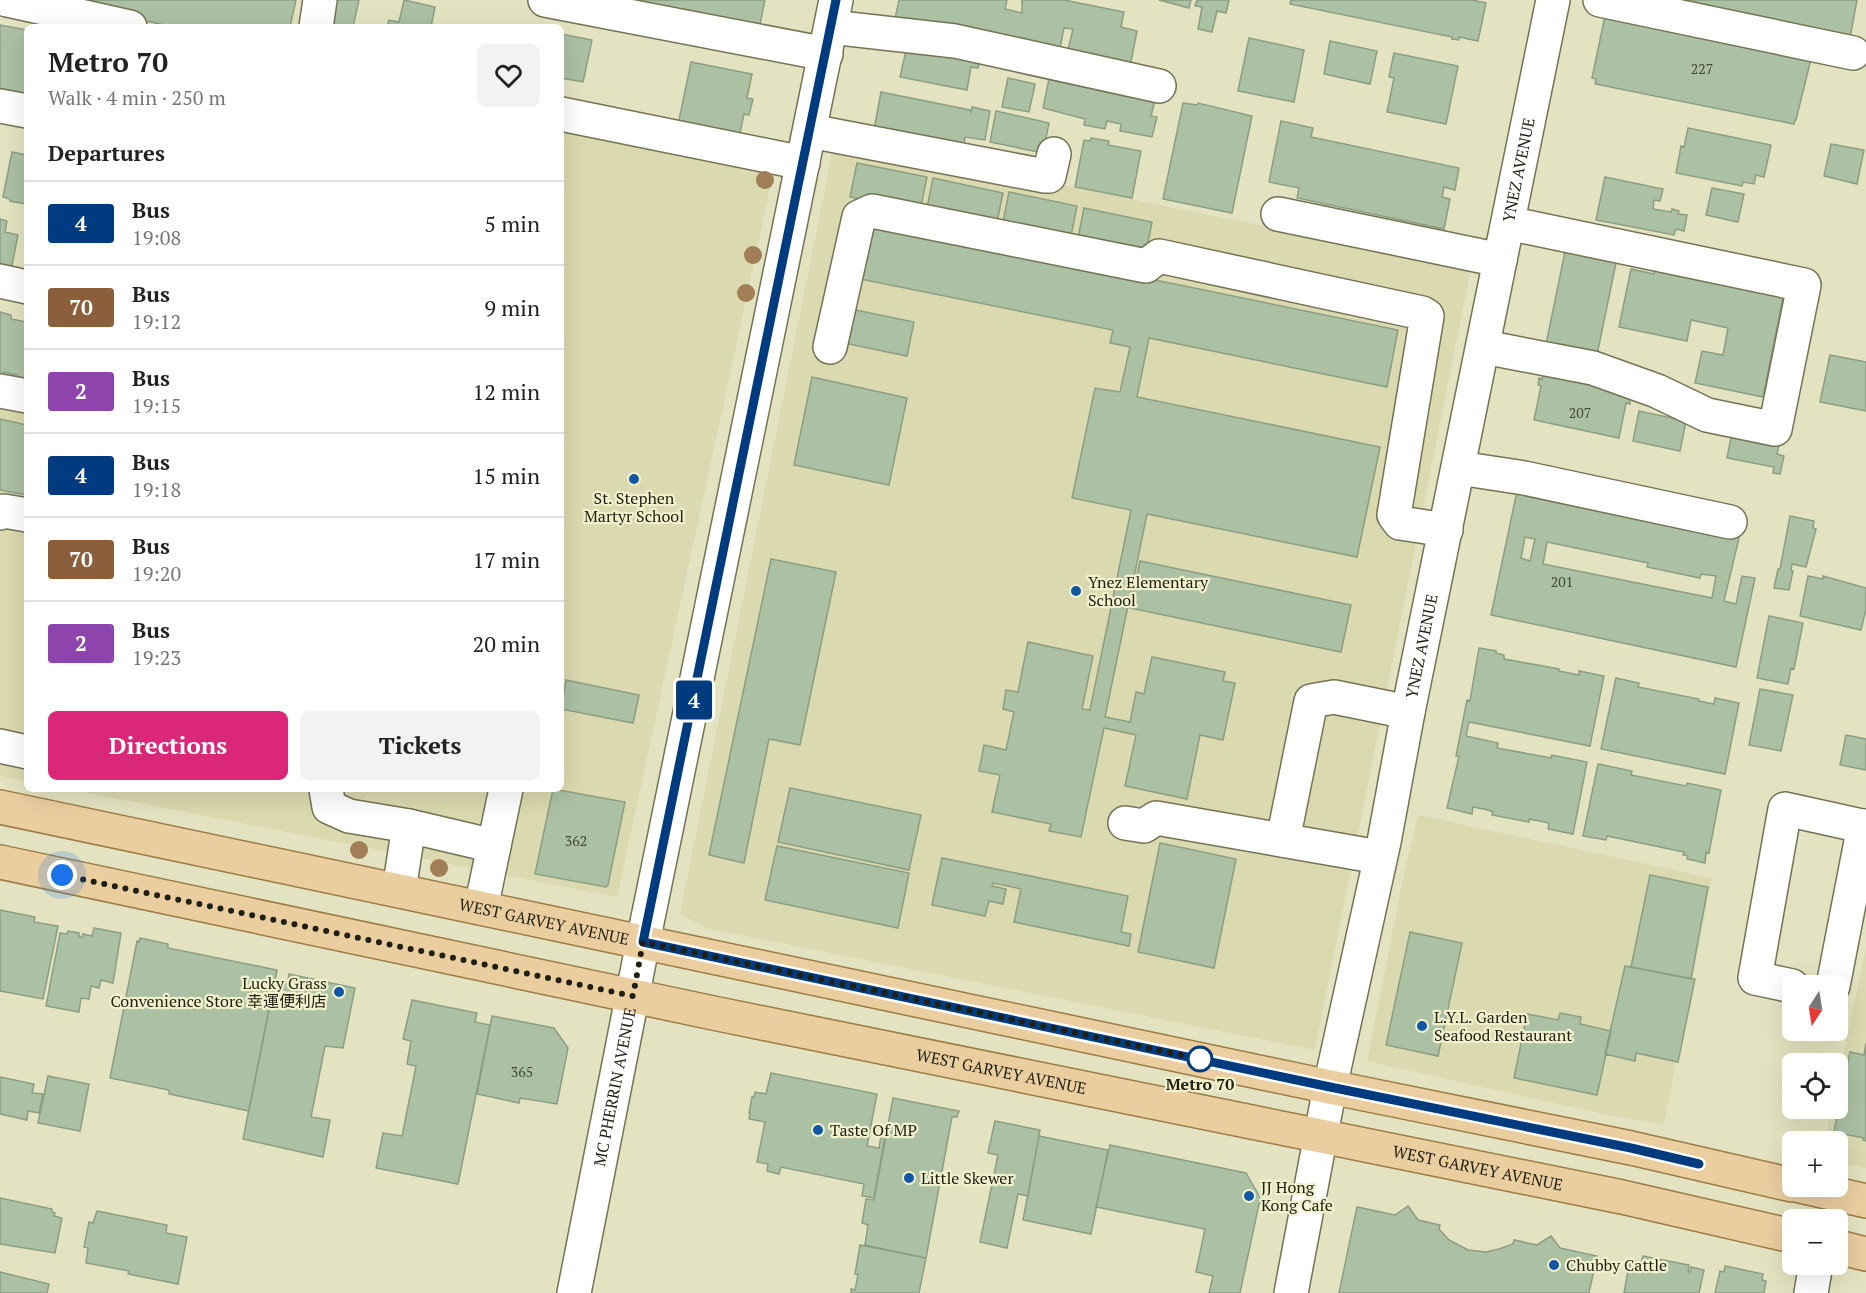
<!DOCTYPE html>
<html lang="en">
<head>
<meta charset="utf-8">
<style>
  :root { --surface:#fff; --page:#f2f2f2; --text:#222; --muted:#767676; --line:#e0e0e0; --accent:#db2777 }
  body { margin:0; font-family:"PT Serif","Noto Sans SC",serif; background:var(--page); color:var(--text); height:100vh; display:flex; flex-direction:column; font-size:22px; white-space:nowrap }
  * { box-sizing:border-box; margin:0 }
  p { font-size:20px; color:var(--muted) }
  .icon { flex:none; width:33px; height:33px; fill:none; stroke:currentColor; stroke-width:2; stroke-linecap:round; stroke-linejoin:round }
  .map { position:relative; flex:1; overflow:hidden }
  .sheet { position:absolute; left:24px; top:24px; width:540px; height:768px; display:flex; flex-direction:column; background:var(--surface); border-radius:9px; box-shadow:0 6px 24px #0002 }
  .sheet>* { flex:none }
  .badge { padding:0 12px; border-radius:4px; font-size:21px; line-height:39px }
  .needle { width:39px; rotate:192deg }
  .controls { position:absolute; left:1782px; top:975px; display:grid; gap:12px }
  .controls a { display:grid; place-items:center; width:66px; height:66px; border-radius:9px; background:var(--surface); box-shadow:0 6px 24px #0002; font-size:30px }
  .you { position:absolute; width:30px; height:30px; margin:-15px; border:4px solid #fff; border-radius:50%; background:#1a73e8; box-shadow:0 0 0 9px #1a73e833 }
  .map>.badge { position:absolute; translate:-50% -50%; box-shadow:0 0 0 3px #fff }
  h2 { padding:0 24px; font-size:22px; line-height:54px }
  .round { display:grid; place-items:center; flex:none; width:63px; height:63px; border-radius:9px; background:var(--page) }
  .overview { display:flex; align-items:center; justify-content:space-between; height:102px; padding:0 24px }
  h1 { font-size:28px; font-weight:800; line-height:45px }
  .button { display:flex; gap:12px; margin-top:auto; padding:12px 24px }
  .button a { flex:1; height:69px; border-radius:9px; background:var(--accent); color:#fff; font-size:24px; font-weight:800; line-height:69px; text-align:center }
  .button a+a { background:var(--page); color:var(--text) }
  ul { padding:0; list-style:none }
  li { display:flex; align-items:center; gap:18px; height:84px; padding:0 24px; border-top:2px solid var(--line) }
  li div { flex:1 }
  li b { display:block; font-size:22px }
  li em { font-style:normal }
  li .badge { min-width:66px; font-weight:700; text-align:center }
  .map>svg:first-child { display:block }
  .built { fill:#dad9af }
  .building { fill:#acc0a3; stroke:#8b9e82; stroke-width:1.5; fill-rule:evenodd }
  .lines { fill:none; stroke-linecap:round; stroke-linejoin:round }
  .minor-casing { stroke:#737354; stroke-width:36 }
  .major-casing { stroke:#9b7b45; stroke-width:36 }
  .minor { stroke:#fff; stroke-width:33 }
  .major { stroke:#ebcea0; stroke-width:33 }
  .tree { fill:#a17e57 }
  .line-casing { stroke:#fff; stroke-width:14 }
  .line { stroke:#003b80; stroke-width:9 }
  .walk { stroke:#1f1f12; stroke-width:6; stroke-dasharray:0 10.8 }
  .poi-dot { fill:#1157a6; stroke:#f1f1ce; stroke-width:2 }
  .stop-dot { fill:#fff; stroke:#003b80; stroke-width:3 }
  .labels { text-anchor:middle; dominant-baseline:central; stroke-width:4.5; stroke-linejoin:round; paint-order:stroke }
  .number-label { font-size:14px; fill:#424736 }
  .street-label { font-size:16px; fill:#1f1f12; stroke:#f1f1ce }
  .poi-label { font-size:16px; fill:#1f1f12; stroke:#f1f1ce; text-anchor:start }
  .stop-label { font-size:16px; font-weight:bold; fill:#1f1f12; stroke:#f1f1ce }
</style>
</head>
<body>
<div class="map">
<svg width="1866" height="1293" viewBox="0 0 1866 1293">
  <rect width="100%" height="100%" fill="#e4e3c1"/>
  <path class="built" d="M561 124 774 170 617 897 68 789H561Z
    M835 139 1471 268 1315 1050 706 928 680 914Z
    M0 407 27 413V781L0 776Z
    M1418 815 1712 878 1664 1124 1612 1116 1367 1061 1403 878Z
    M1866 948V1168L1838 1163V1142H1824L1831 1109 1838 1108V1080Z"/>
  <path class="building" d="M44 0H296L290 27H175Z
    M329 0H359L353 27H324Z
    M404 0 435 7 431 27H387L389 20 399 22Z
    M594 0H765L758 34Z
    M899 0H1007L1005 9 1022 13V0H1064L1124 12 1121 27 1137 31 1130 67 1067 54 1073 29 1064 28 1059 53 895 19Z
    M1159 0H1191L1189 8Z
    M1197 0H1229L1226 13 1217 11 1212 32 1198 29 1202 7 1195 6Z
    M1291 0H1472L1486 3 1478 41 1459 37V40L1452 39V37L1290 4Z
    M1665 0H1857L1850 38Z
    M1605 16 1811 59 1796 120H1795L1794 124 1595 84 1596 79 1592 78Z
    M0 25 27 30V106L0 101Z
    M561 34 592 40 583 82 561 78Z
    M1249 38 1304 50 1294 102 1238 91Z
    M1330 41 1377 51 1370 84 1324 74Z
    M919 42 981 54 978 68 971 67 967 90 900 77 906 51 916 54Z
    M1394 53 1458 66 1446 124 1387 112 1394 78 1389 77Z
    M691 62 752 74 747 98 753 99 749 115 744 114 739 138 678 125Z
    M1008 78 1035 84 1029 112 1002 107Z
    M1049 79 1125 96 1127 90 1156 96 1151 116 1157 117 1152 137 1120 131 1121 124 1107 121 1105 129 1084 125 1085 119 1043 108Z
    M881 92 970 110 971 112 972 107 990 111 985 140 965 137 963 152 873 135Z
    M1183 103 1197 105 1198 103 1252 116 1232 213 1163 199Z
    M996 111 1049 123 1043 153 990 142Z
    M1281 121 1313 128 1311 137 1459 168 1455 190 1444 187 1442 197 1450 199 1444 229 1297 198 1299 188 1269 182Z
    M1688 128 1771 145 1764 177 1756 175 1754 184 1743 182 1742 186 1676 173 1681 146 1684 147Z
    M1091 138 1109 141 1108 145 1141 151 1132 198 1075 187 1084 140 1090 141Z
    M1831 144 1864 150 1857 184 1824 176Z
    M12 152 27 155V204L10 201V199L3 197Z
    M857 163 927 177 920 211 850 197Z
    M1605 177 1663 189 1660 201 1654 200 1653 209 1671 212 1672 209 1679 211 1678 214 1687 215 1684 231 1676 229 1674 235 1596 220Z
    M933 178 1003 193 996 227 926 213Z
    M1712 188 1744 194 1738 222 1706 215Z
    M1009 192 1077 206 1070 241 1002 227Z
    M1084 208 1152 222 1145 258 1077 243Z
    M0 219 7 221 5 232 18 235 11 270 0 268Z
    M873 222 1398 330 1387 387 1149 338 1137 397 1380 447 1357 557 1147 514 1105 717 1130 722 1136 692 1144 694 1152 657 1225 672 1223 681 1235 683 1223 740 1200 735 1187 799 1125 786 1136 735 1104 728 1081 837 1049 831 1051 824 992 812 1000 775 979 771 984 745 1006 750 1014 712 1003 709 1006 690 1018 692 1028 642 1093 656 1082 709 1090 710 1131 510 1072 498 1095 388 1120 392 1130 347 1110 343 1113 330 860 279Z
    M1566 247 1617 258 1596 360 1545 349Z
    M1655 266 1784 292 1763 397 1695 383 1702 351 1723 355 1728 328 1691 320 1687 341 1619 327 1631 269 1654 274Z
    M846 308 914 322 907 356 839 342Z
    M0 312 11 315V319L27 322V381L16 379 17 375 4 372 3 376H0Z
    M1830 355 1866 362V411L1820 402Z
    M1544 372 1630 389V404L1626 403 1619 438 1534 420 1541 386 1538 385 1539 378 1542 379Z
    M812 377 907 398 889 485 794 465Z
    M1639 411 1686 421 1680 451 1633 441Z
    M0 419 27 425V495L0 490Z
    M1733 427 1781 436 1777 454 1784 456 1780 474 1773 473 1774 467 1727 458Z
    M1517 491 1739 538 1724 601 1736 604 1742 576 1755 578 1736 667 1491 615ZM1525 537 1535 539 1530 561 1521 558ZM1547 542 1648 563 1647 567 1700 578 1701 574 1716 576 1712 598 1543 564Z
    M1790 516 1814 521 1813 528 1816 529 1806 567 1792 564 1791 571H1793L1789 590 1774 588 1778 569H1780Z
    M771 559 836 572 800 745 769 739 744 863 709 855Z
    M1140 561 1351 605 1341 652 1130 608Z
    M1808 576 1823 579V576L1866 588V609L1861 630 1800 616Z
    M1769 616 1803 623 1794 669 1791 668 1788 684 1757 678Z
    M1479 648 1496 651V653L1504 655V659L1559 669V671L1579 675V671L1604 676 1590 746 1469 722 1466 736 1498 743 1497 748 1551 758 1552 755 1587 762 1573 834 1548 829 1549 823 1529 819V822L1492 815 1493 812 1488 810 1473 807 1472 814 1447 808 1459 756H1456L1467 700 1470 701Z
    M1616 678 1639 683 1638 687 1699 699V701L1714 704 1715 698 1739 703 1725 774 1601 749Z
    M566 680 639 695 633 723 561 709Z
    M1760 689 1793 695 1781 751 1749 745Z
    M1846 735 1866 739V770L1840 765Z
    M1598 764 1632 771 1631 775 1686 786 1687 783 1721 790 1709 853 1706 852 1705 863 1687 859 1688 856 1683 855 1684 852 1607 836 1606 840 1583 836Z
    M790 788 921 815 909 870 778 842Z
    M553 789 625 802 608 885 606 887 535 874Z
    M1160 843 1236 859 1214 968 1138 952Z
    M777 846 909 873 898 928 765 900Z
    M942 858 1128 896 1121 932 1131 934 1129 946 1014 922 1021 889 993 883 992 886 1006 889 1003 904 989 901 985 916 932 905Z
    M1650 875 1708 887 1691 979 1631 967Z
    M0 910 35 917 34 922 58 926 43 999 0 991Z
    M94 928 121 933 113 983 101 980 99 988 91 986 89 999 81 998 79 1012 46 1006 60 933 67 934 68 931 79 933V937H82L83 934 92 936Z
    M1410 932 1462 943 1438 1056 1386 1045Z
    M140 938 168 944V948L277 970 249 1111 169 1094V1090L110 1078 137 941 139 942Z
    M1625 966 1695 979 1678 1062 1636 1053 1635 1061 1605 1054Z
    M289 974 355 988 343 1048 325 1046 311 1117 330 1120 323 1157 243 1139 275 979 288 982Z
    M412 1000 477 1013 475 1022 490 1025 458 1184 376 1168 383 1133 402 1136 416 1066 407 1064 411 1041 403 1039Z
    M1560 1013 1581 1017 1580 1024 1611 1031 1597 1095 1514 1078 1527 1014 1558 1020Z
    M492 1016 554 1028 568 1048 557 1104 520 1098 519 1103 477 1094Z
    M1866 1043V1141L1863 1140 1864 1138 1834 1132 1850 1052 1864 1055Z
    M771 1073 877 1094 867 1146 879 1148 881 1136 885 1137 874 1198 862 1196 864 1184 781 1167 779 1174 767 1171 768 1164 757 1162 765 1122 749 1119 750 1113H749L752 1097H754L755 1092 766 1094Z
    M48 1076 89 1084 80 1131 38 1123Z
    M0 1077 34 1084 32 1093 43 1094 39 1113 28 1111 27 1120 0 1114Z
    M893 1098 959 1111 957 1117H952L926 1258 865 1245 868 1225 862 1223 866 1199 874 1200Z
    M995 1121 1040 1130 1028 1196 1018 1194 1007 1248 980 1242 998 1155 988 1153Z
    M1039 1136 1108 1150 1091 1234 1023 1220Z
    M1110 1145 1246 1173 1262 1201 1259 1204 1240 1293H1209L1213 1276 1196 1272 1205 1229 1096 1207Z
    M0 1198 52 1209V1212L55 1213 54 1216 62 1218 55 1253 0 1244Z
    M1408 1206 1418 1220 1440 1225 1439 1229 1449 1240 1468 1250 1486 1252 1499 1249 1513 1244 1514 1240 1537 1245 1551 1236 1560 1248 1597 1256 1589 1293H1339L1357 1207 1395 1215Z
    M97 1211 167 1225 166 1233 187 1237 178 1284 128 1274 129 1271 86 1263 88 1248 84 1247 89 1222 93 1223Z
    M860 1245 926 1258 919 1293H851V1289L855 1290 858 1275 855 1274Z
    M1643 1256 1689 1265 1688 1272H1690L1691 1267 1704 1270 1699 1293H1624L1630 1260 1641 1262Z
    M1725 1266 1763 1274 1762 1280 1766 1281 1764 1293H1715L1720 1271 1724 1272Z
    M0 1272 49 1284 47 1293H0Z"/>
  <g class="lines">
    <g class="minor-casing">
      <g id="minor">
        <path d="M7 0 130 27"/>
        <path d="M545 0 826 54"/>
        <path d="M1600 0 1853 53"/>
        <path d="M316 27 320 0"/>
        <path d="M831 27 955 41 1159 86"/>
        <path d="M0 106 27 111"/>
        <path d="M561 114 803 163"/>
        <path d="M810 131 1045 176H1049L1054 154"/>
        <path d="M1278 214 1500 260"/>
        <path d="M0 281 27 287"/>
        <path d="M830 347 859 217 872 211 1146 266 1159 256 1422 313 1427 316 1394 515 1400 523 1446 530"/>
        <path d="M1484 347 1593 368 1657 391 1707 415 1775 429 1804 285 1508 223"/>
        <path d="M0 391 27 396"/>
        <path d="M1459 468 1524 478 1730 522"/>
        <path d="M0 513 4 511 27 515"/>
        <path d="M0 746 27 752"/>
        <path d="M326 789 329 807 349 816 409 826"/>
        <path d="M1125 823 1144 826 1156 818 1379 857"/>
        <path d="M1283 840 1311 701 1334 697 1408 712"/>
        <path d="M399 890 409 826 494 846"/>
        <path d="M481 908 506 789"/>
        <path d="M1792 986 1755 978 1785 809 1866 827"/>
        <path d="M1833 986 1864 826"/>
        <path id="s1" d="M574 1293 643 942 836 0"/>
        <path id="s2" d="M1291 1293 1330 1087 1384 842 1408 712 1553 0"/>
        <path d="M1811 1293 1816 1264"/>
      </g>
    </g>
    <g class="major-casing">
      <g id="major">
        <path id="s3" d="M0 807 1330 1087 1631 1148 1792 1185"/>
        <path id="s4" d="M0 862 718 1014 1622 1197 1792 1236"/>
        <path d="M1800 1186 1866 1201"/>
        <path d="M1838 1247 1866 1254"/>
      </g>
    </g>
    <use href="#minor" class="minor"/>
    <use href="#major" class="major"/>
  </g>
  <g class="tree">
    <circle cx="765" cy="180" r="9"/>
    <circle cx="753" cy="255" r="9"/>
    <circle cx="746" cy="293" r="9"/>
    <circle cx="359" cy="850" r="9"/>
    <circle cx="439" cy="868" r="9"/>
  </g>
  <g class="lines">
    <g class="line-casing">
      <path id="line" d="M836 0 643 942 1330 1087 1631 1148 1699 1164"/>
    </g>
    <use href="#line" class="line"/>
    <path class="walk" d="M62 875 633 996 643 942 1200 1059"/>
  </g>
  <g class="poi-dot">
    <circle cx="634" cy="479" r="6"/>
    <circle cx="1076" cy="591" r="6"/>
    <circle cx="339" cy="992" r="6"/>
    <circle cx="1422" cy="1026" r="6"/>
    <circle cx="818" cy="1130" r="6"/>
    <circle cx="909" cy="1178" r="6"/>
    <circle cx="1249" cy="1196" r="6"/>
    <circle cx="1554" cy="1265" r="6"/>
  </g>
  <circle class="stop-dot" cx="1200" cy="1059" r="12"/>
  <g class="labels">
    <g class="number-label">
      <text x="1702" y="68">227</text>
      <text x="1580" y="412">207</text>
      <text x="1562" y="581">201</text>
      <text x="576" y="840">362</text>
      <text x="522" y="1071">365</text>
    </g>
    <g class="street-label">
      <text stroke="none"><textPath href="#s2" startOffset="1146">YNEZ AVENUE</textPath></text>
      <text stroke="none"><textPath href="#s2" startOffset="660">YNEZ AVENUE</textPath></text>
      <text stroke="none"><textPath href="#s3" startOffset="556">WEST GARVEY AVENUE</textPath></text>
      <text stroke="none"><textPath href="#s4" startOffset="1023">WEST GARVEY AVENUE</textPath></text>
      <text stroke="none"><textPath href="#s1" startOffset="210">MC PHERRIN AVENUE</textPath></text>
      <text stroke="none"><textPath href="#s4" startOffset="1509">WEST GARVEY AVENUE</textPath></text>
    </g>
    <g class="poi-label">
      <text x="634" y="498" text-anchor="middle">St. Stephen<tspan x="634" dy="18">Martyr School</tspan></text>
      <text x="1088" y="582">Ynez Elementary<tspan x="1088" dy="18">School</tspan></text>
      <text x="327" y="983" text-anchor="end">Lucky Grass<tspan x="327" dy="18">Convenience Store 幸運便利店</tspan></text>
      <text x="1434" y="1017">L.Y.L. Garden<tspan x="1434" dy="18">Seafood Restaurant</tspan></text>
      <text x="830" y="1130">Taste Of MP</text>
      <text x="921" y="1178">Little Skewer</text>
      <text x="1261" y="1187">JJ Hong<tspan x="1261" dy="18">Kong Cafe</tspan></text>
      <text x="1566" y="1265">Chubby Cattle</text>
    </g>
    <g class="stop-label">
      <text x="1200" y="1084">Metro 70</text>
    </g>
  </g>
</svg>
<div class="controls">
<a><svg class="needle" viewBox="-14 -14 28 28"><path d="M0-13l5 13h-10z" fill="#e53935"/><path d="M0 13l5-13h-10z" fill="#767676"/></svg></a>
<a><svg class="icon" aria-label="locate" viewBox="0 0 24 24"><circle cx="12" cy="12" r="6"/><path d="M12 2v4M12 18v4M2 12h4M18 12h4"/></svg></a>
<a>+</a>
<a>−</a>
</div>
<div class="you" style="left:62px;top:875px"></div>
<b class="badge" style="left:694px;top:700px;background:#003b80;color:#fff">4</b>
<section class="sheet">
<div class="overview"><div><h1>Metro 70</h1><p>Walk · 4 min · 250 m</p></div><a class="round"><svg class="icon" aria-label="heart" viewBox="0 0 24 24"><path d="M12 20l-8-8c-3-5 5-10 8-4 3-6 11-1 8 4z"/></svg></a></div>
<h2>Departures</h2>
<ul>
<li><span class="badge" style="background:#003b80;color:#fff">4</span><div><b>Bus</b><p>19:08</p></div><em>5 min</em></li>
<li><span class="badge" style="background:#8b5e3c;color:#fff">70</span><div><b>Bus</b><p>19:12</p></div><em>9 min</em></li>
<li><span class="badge" style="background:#8e44ad;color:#fff">2</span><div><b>Bus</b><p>19:15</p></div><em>12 min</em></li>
<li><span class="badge" style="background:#003b80;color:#fff">4</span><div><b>Bus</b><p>19:18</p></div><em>15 min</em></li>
<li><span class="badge" style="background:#8b5e3c;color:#fff">70</span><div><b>Bus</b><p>19:20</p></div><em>17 min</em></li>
<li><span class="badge" style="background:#8e44ad;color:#fff">2</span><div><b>Bus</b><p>19:23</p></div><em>20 min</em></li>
</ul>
<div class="button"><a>Directions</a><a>Tickets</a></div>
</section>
</div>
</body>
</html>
